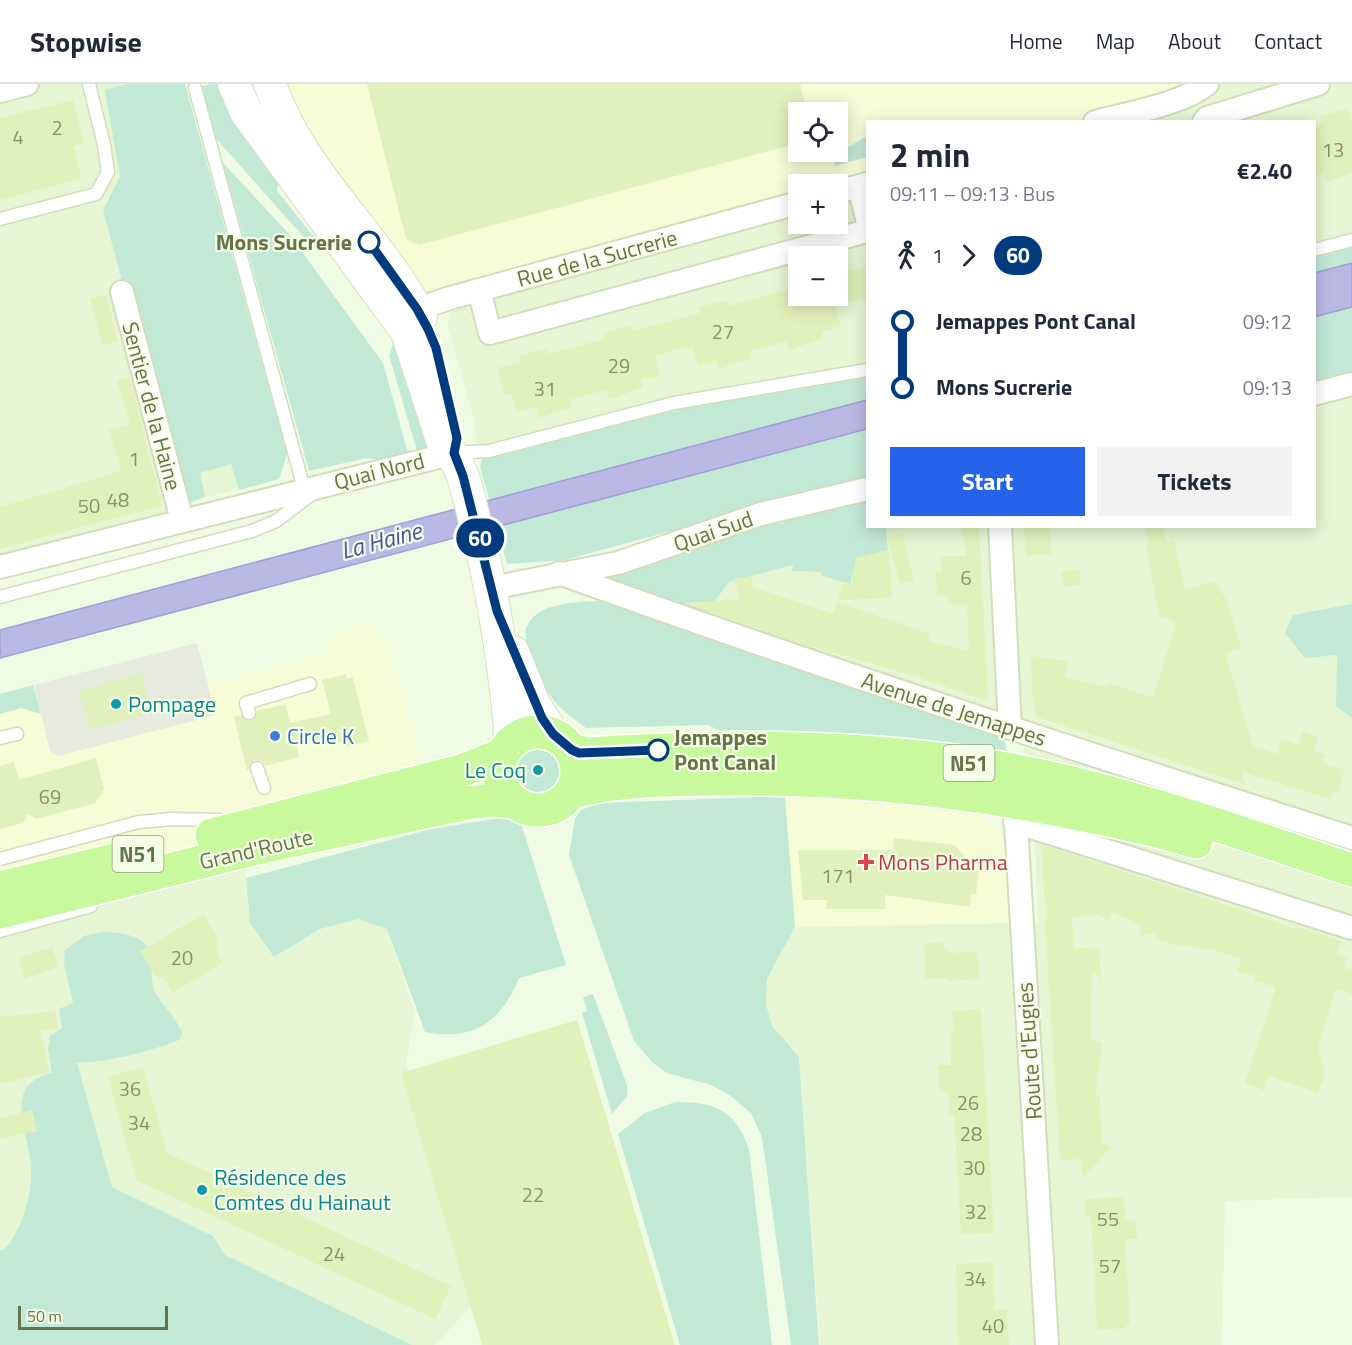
<!DOCTYPE html>
<html lang="en">
<head>
<meta charset="utf-8">
<style>
  :root { --surface:#fff; --page:#f2f2f3; --text:#1f2937; --muted:#747a83; --line:#e0e1e3; --accent:#2563eb }
  body { margin:0; font-family:"Titillium Web",sans-serif; background:var(--page); color:var(--text); height:100vh; display:flex; flex-direction:column; font-size:22px; white-space:nowrap }
  * { box-sizing:border-box; margin:0 }
  p { font-size:20px; color:var(--muted) }
  .icon { flex:none; width:33px; height:33px; fill:none; stroke:currentColor; stroke-width:2; stroke-linecap:round; stroke-linejoin:round }
  .map { position:relative; flex:1; overflow:hidden }
  .drawer { position:absolute; left:866px; top:36px; width:450px; height:408px; display:flex; flex-direction:column; background:var(--surface); border-radius:0px; box-shadow:0 3px 15px #0003 }
  .drawer>* { flex:none }
  .badge { padding:0 12px; border-radius:20px; font-size:21px; line-height:39px }
  .controls { position:absolute; left:788px; top:18px; display:grid; gap:12px }
  .controls a { display:grid; place-items:center; width:60px; height:60px; border-radius:0px; background:var(--surface); box-shadow:0 3px 15px #0003; font-size:30px }
  .scale { position:absolute; left:18px; bottom:15px; width:150px; box-sizing:border-box; padding-left:6px; border:3px solid #687349; border-top:0; font-size:16px; line-height:21px; white-space:nowrap; color:#687349; -webkit-text-stroke:4px #f4ffe8; paint-order:stroke }
  .map>.badge { position:absolute; translate:-50% -50%; box-shadow:0 0 0 3px #fff }
  .legs { display:flex; align-items:center; gap:9px; height:66px; padding:0 24px; font-size:20px }
  .legs p { margin-inline-start:auto }
  .summary { display:flex; align-items:center; justify-content:space-between; height:102px; padding:0 24px }
  h1 { font-size:33px; font-weight:700; line-height:45px }
  .action { display:flex; gap:12px; margin-top:auto; padding:12px 24px }
  .action a { flex:1; height:69px; border-radius:0px; background:var(--accent); color:#fff; font-size:24px; font-weight:700; line-height:69px; text-align:center }
  .action a+a { background:var(--page); color:var(--text) }
  ul { padding:0 24px; list-style:none }
  li { display:flex; align-items:center; gap:21px; height:66px; font-size:22px }
  li i { display:grid; place-items:center; width:9px; height:100%; margin:0 8px; background:currentColor }
  li i::after { content:''; width:15px; height:15px; margin:-8px; border:4px solid; border-radius:50%; background:var(--surface) }
  li p { margin-inline-start:auto }
  li:first-child i { background:linear-gradient(#0000 50%,currentColor 0) }
  li:last-child i { background:linear-gradient(currentColor 50%,#0000 0) }
  header { display:flex; align-items:center; gap:36px; box-sizing:border-box; height:84px; padding:0 30px; background:var(--surface); border-bottom:2px solid var(--line) }
  header strong { font-size:28px }
  nav { display:flex; gap:33px; margin-inline-start:auto; font-size:21px }
  .map>svg:first-child { display:block }
  .residential { fill:#e6f5d4; fill-rule:evenodd }
  .commercial { fill:#f5fcd6; fill-rule:evenodd }
  .industrial { fill:#e6ebdd }
  .green { fill:#c2e9d5 }
  .water { fill:#bab8e5; stroke:#a19ed6; stroke-width:1.5 }
  .building { fill:#e1f1bb }
  .lines { fill:none; stroke-linecap:round; stroke-linejoin:round }
  .lane-casing { stroke:#d1ddbb; stroke-width:15 }
  .street-casing { stroke:#d1ddbb; stroke-width:26 }
  .secondary-casing { stroke:#d4e2ba; stroke-width:34 }
  .primary-casing { stroke:#fff; stroke-width:36 }
  .lane { stroke:#fff; stroke-width:12 }
  .street { stroke:#fff; stroke-width:22 }
  .secondary { stroke:#fff; stroke-width:32 }
  .primary { stroke:#c8f99c; stroke-width:33 }
  .line-1-casing { stroke:#fff; stroke-width:14 }
  .line-1 { stroke:#003b80; stroke-width:9 }
  .stop-1-dot { fill:#fff; stroke:#003b80; stroke-width:3 }
  .culture-dot { fill:#0f9aa8; stroke:#f4ffe8; stroke-width:2 }
  .shop-dot { fill:#3f7fe0; stroke:#f4ffe8; stroke-width:2 }
  .health-dot { fill:#e0444e; stroke:#f4ffe8; stroke-width:2 }
  .labels { text-anchor:middle; dominant-baseline:central; stroke-width:4.5; stroke-linejoin:round; paint-order:stroke }
  .number-label { font-size:20px; fill:#869266 }
  .shield { fill:#f4ffe8; stroke:#929d79; stroke-width:1.5 }
  .shield-label { font-size:21px; font-weight:bold; fill:#687349 }
  .stop-label { font-size:22px; font-weight:bold; fill:#687349; stroke:#f4ffe8; text-anchor:end }
  .street-label { font-size:22px; fill:#687349; stroke:#f4ffe8 }
  .culture-label { font-size:22px; fill:#0d838f; stroke:#f4ffe8; text-anchor:start }
  .shop-label { font-size:22px; fill:#366cbe; stroke:#f4ffe8; text-anchor:start }
  .health-label { font-size:22px; fill:#be3a42; stroke:#f4ffe8; text-anchor:start }
  .water-label { font-size:24px; font-style:italic; fill:#514c9b; stroke:#f4ffe8 }
</style>
</head>
<body>
<header>
<strong>Stopwise</strong>
<nav><a>Home</a><a>Map</a><a>About</a><a>Contact</a></nav>
</header>
<div class="map">
<svg width="1352" height="1261" viewBox="0 0 1352 1261">
  <rect width="100%" height="100%" fill="#effce3"/>
  <path class="residential" d="M0 0H185L239 406 205 413 144 438 0 476Z
    M1207 0H1352V149L1314 160V38H1095Z
    M867 100V280L479 366 476 363 475 339 448 243 450 214 798 119V140H837V108ZM798 172H837V212H798Z
    M1352 308V1113L1225 1117 1222 1261H820L799 973 772 942 766 920 767 895 795 843 1038 838 1035 758 1021 638 699 540 729 498 794 481 793 487 822 488 857 474 886 443 1314 442V319Z
    M248 756 246 794 274 873 320 845 358 835 387 845 415 929 406 979 473 1220 435 1261H412L225 1171 0 1222V818Z"/>
  <path class="commercial" d="M270 0H1207L1095 37 867 38V100H798V119L417 225ZM798 28H837V68H798Z
    M372 535 387 562 404 607 429 711 0 818V630L21 624 41 630 50 666 58 672 215 631 208 602 327 567 324 558 337 549Z
    M785 712 885 715 983 732 1004 754 1011 793 1012 839 795 843Z"/>
  <path class="industrial" d="M197 559 216 631 58 672 50 667 34 601Z"/>
  <path class="green" d="M127 0H185L287 370 279 395 239 406 231 380 200 389 205 413 182 421 103 126 120 93 105 6Z
    M211 0H223L279 92 277 107 314 153 308 158 212 50 199 3Z
    M867 52V73L835 82 833 72Z
    M223 79 289 150 383 279 408 369 379 376 367 374 309 387Z
    M1352 162V288L1314 298V172Z
    M396 252 435 363 417 367 389 271Z
    M867 289V398L752 425 565 476 507 480 480 383 482 375 678 323 823 300Z
    M867 411V442L886 443 888 469 857 474 850 501 821 491V488L792 487 793 481 729 498 705 531 592 491 728 447Z
    M598 517 627 523 679 545 1004 651 1007 673 724 649 708 641 586 644C574 635 561 626 552 614 542 602 519 556 527 542 539 518 576 518 598 517Z
    M1352 520V634L1336 622 1337 571 1305 574 1285 549 1293 531Z
    M33 601 41 630 21 624 0 630V610Z
    M508 685a29 29 0 1 1 58 0a29 29 0 1 1-58 0Z
    M785 712 795 843 767 895 766 920 772 942 799 973 819 1261H791L762 1053 751 1029 731 1012 711 1001 667 989 652 978 634 957 569 771 575 735 581 726 600 719Z
    M500 734 520 736 566 881 519 894C501 938 473 958 425 948L387 845 358 835 320 845 274 873 250 839 246 794 431 745Z
    M102 848C119 848 149 851 151 873 153 886 150 898 156 910 165 924 176 934 182 949L179 956C145 969 113 977 77 979L112 1103 213 1152 225 1171 412 1261H0V1166H4C22 1145 32 1113 31 1085 30 1048 0 1001 52 989L48 965 50 952 62 944 59 925 73 919 64 880 65 866 84 852Z
    M593 910 627 1001V1012L612 1030 582 929 587 927 583 913Z
    M675 1018C716 1018 735 1026 749 1065L772 1261H680L618 1050 645 1029Z"/>
  <path class="water" d="M1352 179V223L1314 233V189Z
    M867 316V345L0 574V546Z"/>
  <path class="building" d="M367 0H800L807 28H798V59L419 161 406 155Z
    M73 16 84 59 74 62 81 95 0 116V34Z
    M1348 25 1352 38V89L1327 98 1324 89 1314 92V41L1322 39 1320 32Z
    M867 182V215L837 222V190Z
    M798 203V212H832L841 243 822 248 823 254 789 266 787 257 750 267 752 274 718 285 716 277 698 282 693 264 686 266 685 263 655 272 660 291 641 296 643 303 609 316 606 306 570 316 572 323 539 334 536 323 517 328 511 310 505 312 497 284 520 278 519 272 547 264 548 270 604 255 603 249 630 241 632 247 700 229 699 223 727 216 729 222Z
    M106 211 118 257 103 261 90 215Z
    M130 293 162 422 0 465V423L121 387 109 346 130 340 117 297Z
    M961 442H979L988 617 918 593 799 559 684 519 740 515 734 495 752 492 753 503 834 530 837 518 931 550 930 557 969 567 967 520 949 521 948 511 937 512 936 488H942L941 472H967Z
    M1024 442H1049L1051 470 1026 472Z
    M1145 442H1163L1166 458 1174 456 1185 505 1215 498 1228 518 1241 564 1225 569 1253 662 1277 670 1281 655 1298 661 1302 647 1318 654 1314 668 1325 670 1322 679 1344 686 1339 708 1334 707 1331 715 1242 688 1246 701 1037 633 1032 608 1031 572 1068 577 1066 593 1107 603 1108 599 1153 614 1176 538 1159 532 1146 461H1149Z
    M902 449 914 497 900 500 887 453Z
    M889 466 892 514 838 516 843 497 852 500 856 474Z
    M1079 485 1081 501 1063 503 1061 487Z
    M142 589 152 629 90 646 79 607Z
    M346 590 347 595 353 594 369 657 346 663 345 658 338 659 336 650 296 660 299 673 265 682 262 677 255 676 247 687 234 633 241 631 244 635 251 637 255 634 257 627 285 620 290 639 331 630 322 596Z
    M96 674 104 705 95 719 37 735 28 730 23 739 0 745V682L14 678 19 696Z
    M894 754 954 761 979 787 976 810H971L970 823 885 811V825H826L827 816H803L798 766H893Z
    M1041 761 1243 826 1292 844 1293 842 1341 857 1336 870 1347 874 1344 883 1352 886V910L1336 905 1318 963 1325 990 1318 1009 1269 992 1264 1006 1245 999 1276 903 1254 897 1255 892 1237 887 1242 875 1206 864V866L1184 860 1183 863 1162 857 1155 854 1156 849 1140 851 1142 841 1111 828 1109 835 1097 831 1072 834 1074 865 1099 863 1101 895 1092 887 1090 955 1102 959 1096 1005V1010L1100 1012 1101 1059 1112 1062 1083 1094 1081 1075 1060 1076 1045 840 1047 822H1045Z
    M204 830 219 857 216 867 223 879 172 909 164 895 156 893 140 867Z
    M943 858 944 866 949 865V869L978 868 979 895 949 897 948 894 926 895 924 859Z
    M52 863 59 883 24 895 18 874Z
    M981 925 994 1149 961 1150 954 1031H950L948 1008 940 1007 938 981H951L950 947H954L952 927Z
    M56 927 57 945 41 947 49 988 0 1000V933Z
    M577 936 585 962 675 1261H482L431 1090 401 989Z
    M143 983 167 1069 451 1202 435 1235 136 1096 108 993Z
    M32 1026 37 1047 0 1055V1034Z
    M1124 1113 1125 1137 1136 1136 1137 1155H1125L1130 1241H1126V1244L1097 1246 1091 1131 1086 1132 1084 1115Z
    M993 1178 995 1226 1007 1225 1009 1261H958L956 1180Z"/>
  <g class="lines">
    <g class="lane-casing">
      <path id="lane" d="M195 4 304 405
        M0 135 96 110 108 88 104 61 89 0
        M1314 166 1352 156
        M455 369 489 367 674 319 867 286
        M0 513 252 447 276 437 312 410
        M249 629 246 619 310 600
        M0 654 17 650
        M257 684 264 704
        M0 775 139 738 172 735 220 736
        M0 847 91 822"/>
    </g>
    <g class="street-casing">
      <path id="street" d="M0 7 27 0
        M1095 38C1128 29 1180 21 1207 0
        M1204 38 1207 34 1318 0
        M859 102 867 134
        M837 108 867 100
        M479 206 490 249 867 147
        M122 208 182 436
        M406 234 417 225 450 214 798 119
        M1314 310 1352 300
        M1000 442 1010 644
        M0 483 454 369
        M559 489C821 584 1086 669 1352 754
        M492 504 618 479 761 430 867 405
        M1014 706 1047 1261
        M1015 738 1352 844"/>
    </g>
    <g class="secondary-casing">
      <path id="secondary" d="M234 0 246 28 407 248 443 359C463 380 468 409 475 438 493 505 503 573 510 642L509 660
        M270 0C300 89 378 152 421 233
        M513 568 534 620 553 650"/>
    </g>
    <g class="primary-casing">
      <path id="primary" d="M499 687a39 39 0 1 1 78 0a39 39 0 1 1-78 0Z
        M572 666 586 670C729 661 870 660 1012 686 1128 708 1240 749 1352 786
        M571 708C623 695 676 695 729 695 840 694 950 705 1059 726 1105 735 1151 744 1196 758
        M212 751 461 687 502 671
        M0 804 135 771
        M0 828 261 763 467 719 491 716 514 718"/>
    </g>
    <use href="#lane" class="lane"/>
    <use href="#street" class="street"/>
    <use href="#secondary" class="secondary"/>
    <use href="#primary" class="primary"/>
  </g>
  <g class="lines">
    <g class="line-1-casing">
      <path id="line-1" d="M369 158 417 225 428 245 436 264 457 354 454 369 463 392 497 527 542 634 553 650 572 666 579 669 658 666"/>
    </g>
    <use href="#line-1" class="line-1"/>
  </g>
  <g class="stop-1-dot">
    <circle cx="369" cy="158" r="10"/>
    <circle cx="658" cy="666" r="10"/>
  </g>
  <g class="culture-dot">
    <circle cx="116" cy="620" r="6"/>
    <circle cx="538" cy="686" r="6"/>
    <circle cx="202" cy="1106" r="6"/>
  </g>
  <circle class="shop-dot" cx="275" cy="652" r="6"/>
  <path class="health-dot" d="M863 769h6v6h6v6h-6v6h-6v-6h-6v-6h6z"/>
  <g class="labels">
    <g class="number-label">
      <text x="57" y="43">2</text>
      <text x="18" y="52">4</text>
      <text x="1333" y="65">13</text>
      <text x="723" y="247">27</text>
      <text x="619" y="281">29</text>
      <text x="545" y="304">31</text>
      <text x="134" y="374">1</text>
      <text x="118" y="415">48</text>
      <text x="89" y="421">50</text>
      <text x="966" y="493">6</text>
      <text x="50" y="712">69</text>
      <text x="838" y="791">171</text>
      <text x="182" y="873">20</text>
      <text x="130" y="1004">36</text>
      <text x="968" y="1018">26</text>
      <text x="139" y="1038">34</text>
      <text x="971" y="1049">28</text>
      <text x="974" y="1083">30</text>
      <text x="533" y="1110">22</text>
      <text x="976" y="1127">32</text>
      <text x="1108" y="1134">55</text>
      <text x="334" y="1169">24</text>
      <text x="1110" y="1181">57</text>
      <text x="975" y="1194">34</text>
      <text x="993" y="1241">40</text>
    </g>
    <g class="shield">
      <rect x="943.5" y="661" width="51" height="36" rx="4.5"/>
      <rect x="112.5" y="752" width="51" height="36" rx="4.5"/>
    </g>
    <g class="shield-label">
      <text x="969" y="679">N51</text>
      <text x="138" y="770">N51</text>
    </g>
    <g class="stop-label">
      <text x="352" y="158">Mons Sucrerie</text>
      <text x="674" y="653" text-anchor="start">Jemappes<tspan x="674" dy="25">Pont Canal</tspan></text>
    </g>
    <g class="street-label">
      <text transform="translate(597 174) rotate(-15)">Rue de la Sucrerie</text>
      <text transform="translate(152 322) rotate(75)">Sentier de la Haine</text>
      <text transform="translate(379 387) rotate(-14)">Quai Nord</text>
      <text transform="translate(713 447) rotate(-19)">Quai Sud</text>
      <text transform="translate(954 625) rotate(18)">Avenue de Jemappes</text>
      <text transform="translate(256 765) rotate(-13)">Grand'Route</text>
      <text transform="translate(1029 967) rotate(-94)">Route d'Eugies</text>
    </g>
    <g class="culture-label">
      <text x="128" y="620">Pompage</text>
      <text x="526" y="686" text-anchor="end">Le Coq</text>
      <text x="214" y="1093">Résidence des<tspan x="214" dy="25">Comtes du Hainaut</tspan></text>
    </g>
    <g class="shop-label">
      <text x="287" y="652">Circle K</text>
    </g>
    <g class="health-label">
      <text x="878" y="778">Mons Pharma</text>
    </g>
    <g class="water-label">
      <text transform="translate(381 456) rotate(-15)">La Haine</text>
    </g>
  </g>
</svg>
<div class="controls">
<a><svg class="icon" aria-label="locate" viewBox="0 0 24 24"><circle cx="12" cy="12" r="6"/><path d="M12 2v4M12 18v4M2 12h4M18 12h4"/></svg></a>
<a>+</a>
<a>−</a>
</div>
<div class="scale">50 m</div>
<b class="badge" style="left:480px;top:454px;background:#003b80;color:#fff">60</b>
<section class="drawer">
<div class="summary"><div><h1>2 min</h1><p>09:11 – 09:13 · Bus</p></div><b>€2.40</b></div>
<div class="legs"><svg class="icon" aria-label="walk" viewBox="0 0 24 24"><circle cx="13" cy="4" r="2"/><path d="M13 8l-2 6 4 7M11 14l-3 7M7 12l3-4h3l4 4"/></svg>1<svg class="icon" aria-label="forward" viewBox="0 0 24 24"><path d="M9 5l7 7-7 7"/></svg><b class="badge" style="background:#003b80;color:#fff">60</b></div>
<ul>
<li><i style="color:#003b80"></i><b>Jemappes Pont Canal</b><p>09:12</p></li>
<li><i style="color:#003b80"></i><b>Mons Sucrerie</b><p>09:13</p></li>
</ul>
<div class="action"><a>Start</a><a>Tickets</a></div>
</section>
</div>
</body>
</html>
